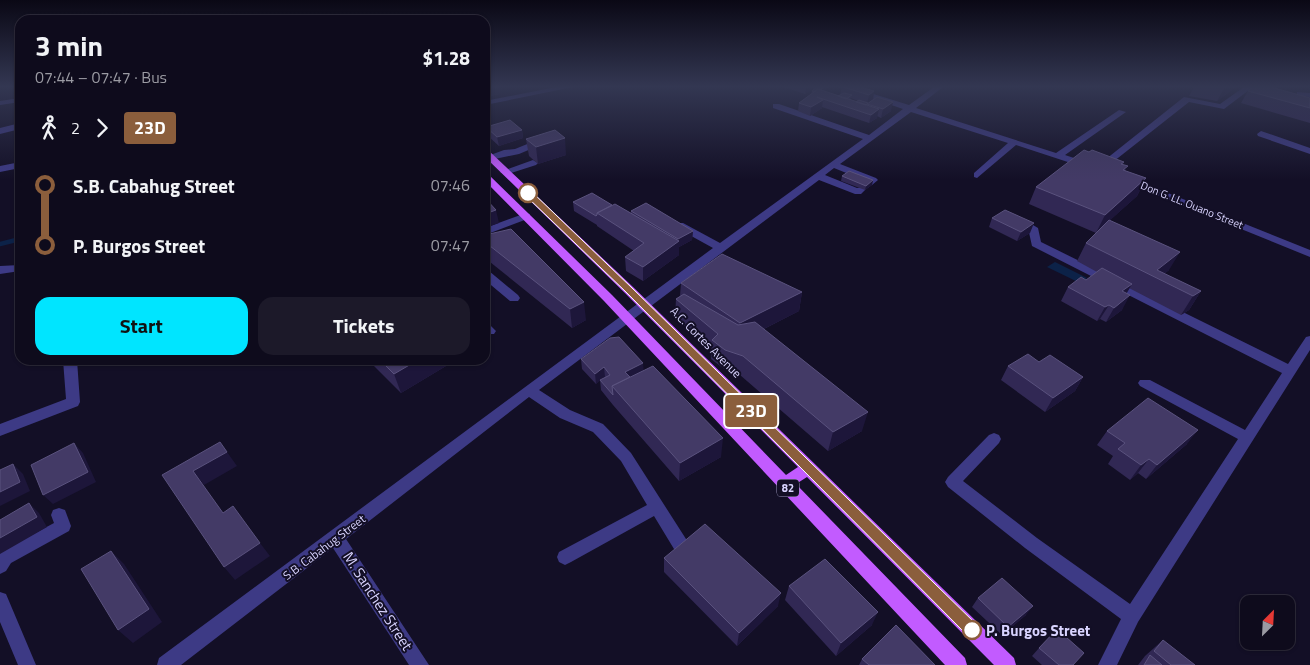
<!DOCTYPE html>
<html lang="en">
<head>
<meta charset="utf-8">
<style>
  :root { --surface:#0e0b1c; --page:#1c1929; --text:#f1f3f6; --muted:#9b9ba3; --line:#2e2b3b; --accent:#00e5ff }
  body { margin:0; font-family:"Titillium Web",sans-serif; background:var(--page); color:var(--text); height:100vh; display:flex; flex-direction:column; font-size:19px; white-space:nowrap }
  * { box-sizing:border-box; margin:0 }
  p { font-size:16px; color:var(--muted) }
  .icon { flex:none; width:28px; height:28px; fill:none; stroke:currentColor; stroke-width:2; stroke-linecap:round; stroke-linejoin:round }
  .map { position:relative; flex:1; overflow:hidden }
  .sheet { position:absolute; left:15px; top:15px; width:475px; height:350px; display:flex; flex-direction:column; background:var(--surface); border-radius:15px; box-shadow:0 1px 4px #0004,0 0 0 1px var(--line) }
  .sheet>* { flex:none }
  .badge { padding:0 10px; border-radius:4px; font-size:18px; line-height:32px }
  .needle { width:32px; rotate:24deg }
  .tools { position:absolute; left:1240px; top:595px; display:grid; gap:10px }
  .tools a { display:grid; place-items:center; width:55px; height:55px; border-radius:10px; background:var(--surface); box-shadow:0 1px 4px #0004,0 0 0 1px var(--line); font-size:25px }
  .map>.badge { position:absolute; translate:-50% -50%; box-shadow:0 0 0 2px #fff }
  .legs { display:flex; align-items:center; gap:8px; height:55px; padding:0 20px; font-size:16px }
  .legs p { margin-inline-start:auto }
  .head { display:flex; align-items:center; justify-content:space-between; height:85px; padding:0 20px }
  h1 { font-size:28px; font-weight:700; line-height:38px }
  .action { display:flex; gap:10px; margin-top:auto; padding:10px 20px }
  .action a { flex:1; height:58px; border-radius:15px; background:var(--accent); color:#111; font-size:20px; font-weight:700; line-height:58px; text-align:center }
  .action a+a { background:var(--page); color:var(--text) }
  ul { padding:0 20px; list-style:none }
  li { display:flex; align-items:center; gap:18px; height:60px; font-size:19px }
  li i { display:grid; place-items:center; width:8px; height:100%; margin:0 6px; background:currentColor }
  li i::after { content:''; width:12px; height:12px; margin:-6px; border:4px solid; border-radius:50%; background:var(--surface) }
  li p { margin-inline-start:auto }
  li:first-child i { background:linear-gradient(#0000 50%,currentColor 0) }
  li:last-child i { background:linear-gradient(currentColor 50%,#0000 0) }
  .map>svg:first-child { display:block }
  .water { fill:#0c2248 }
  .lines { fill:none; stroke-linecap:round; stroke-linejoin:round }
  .stream { stroke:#0c2248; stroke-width:4.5 }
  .minor { fill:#3d3a85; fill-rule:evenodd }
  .major { fill:#c25bff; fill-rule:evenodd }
  .wall { fill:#312854; fill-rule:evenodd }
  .shaded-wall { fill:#1d163a }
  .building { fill:#433a66; stroke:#5a527e }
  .line-1 { fill:#8b5e3c; stroke:#fff }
  .stop-1-dot { fill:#fff; stroke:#8b5e3c; stroke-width:2.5 }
  .labels { text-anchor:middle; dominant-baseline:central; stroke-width:4; stroke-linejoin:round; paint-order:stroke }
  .far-street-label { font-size:11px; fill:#d9d4ff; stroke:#130f26 }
  .shield { fill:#130f26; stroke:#9e99be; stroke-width:1 }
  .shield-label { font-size:11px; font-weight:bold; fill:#d9d4ff }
  .street-label { font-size:12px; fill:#d9d4ff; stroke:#130f26 }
  .near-street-label { font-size:15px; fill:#d9d4ff; stroke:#130f26 }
  .near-stop-label { font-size:15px; font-weight:bold; fill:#d9d4ff; stroke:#130f26; text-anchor:start }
</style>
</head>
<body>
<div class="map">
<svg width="1310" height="665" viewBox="0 0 1310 665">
  <rect width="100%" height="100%" fill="#130f26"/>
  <path class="water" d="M1055 262 1087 278 1080 283 1047 267Z"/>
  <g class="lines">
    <path class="stream" d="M0 244 20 239"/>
    <path class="minor" d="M556 87H573L485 105V101Z
      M839 87H851L909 105 934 87H943L916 108 1056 153 1119 110 1126 112 1065 155 1089 163V167H1083L1016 145 977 178 974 177V173L1008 143 911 112 840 164 876 178 878 180 872 185H866L864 183 866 181 834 168 825 175 857 188 864 187 866 189 861 194H855L819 180 539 390 570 410 603 424 631 453 686 539 688 544 686 549 680 551 674 549 654 516 571 562 565 565 559 562 557 557 559 552 647 505 621 461 593 432 560 418 529 397 346 539 429 665H409L333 548 181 665H157L159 658 713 248 675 227V223H683L720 243 863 139 773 108V104H779L869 135 903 109Z
      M1244 87H1253L1224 109 1189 102 1104 169 1101 170 1096 167 1184 97 1220 104Z
      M1297 92 1310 93V97L1297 96Z
      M20 98V102L0 105V101Z
      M20 123V129L0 134V128Z
      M1261 131 1310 148V154L1258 136 1257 134Z
      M542 138 546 141 545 143 519 154 490 160 485 157 504 150 515 149Z
      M533 160 538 163 536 165 505 175 500 172Z
      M20 162V168L0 172V166Z
      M1128 177 1310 250V257L1125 182V178Z
      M526 213 530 214V218L485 235V228Z
      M1033 225 1038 228 1041 242 1288 364 1306 337 1310 336V350L1138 622 1117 665H1098L1121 619 1025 548 948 487 945 482 948 477 989 435 994 433 999 435 1001 439 999 443 963 481 1037 538 1130 604 1238 439 1140 386 1138 383 1140 380H1150L1245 430 1282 373 1032 246 1028 228Z
      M20 265V271L0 274V266Z
      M485 270 489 271 518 295 520 298 518 301H510L485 280Z
      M485 323 489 324 496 331 494 334H485Z
      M63 360H77L80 402 78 406 0 436V424L66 399Z
      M59 508 65 510 71 526 69 531 11 563 6 571 0 574V552L54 523 51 515 53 510Z
      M0 592 6 594 36 665H18L0 622Z"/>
    <path class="major" d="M485 149 488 150 633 287 1014 658 1016 665H994L807 477 796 484 965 658 967 665H945L604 301 485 181V173L488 174 612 295 786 475 798 467 625 293 485 157Z"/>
  </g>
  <path class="wall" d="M485 87H499L500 94 490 96 485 93Z
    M783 87H815L805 94Z
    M828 87 824 91 838 96 840 95 842 87 874 91 873 100 891 111 881 118 877 116V118L869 123 822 107V108L810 116 798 111 799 103 811 94 812 91ZM851 98 858 101 856 102 850 100Z
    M1194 87H1236L1217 101 1189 96Z
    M1248 91 1310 98V123L1241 103Z
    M486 127 522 130 523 138 499 146 488 136Z
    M526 139 566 155 538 164 529 156Z
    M1089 152 1124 162 1123 164 1126 171 1146 178 1137 196 1110 220 1169 270 1164 274 1201 291 1189 310 1181 315 1129 288 1126 293 1122 310 1106 322 1100 319 1097 321 1061 301 1068 287 1086 280 1097 272 1077 261 1086 243 1096 233 1029 204 1036 187Z
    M842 176 873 180 872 185 865 190 841 181Z
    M573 202 612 205 631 213V211L693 231 692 240 679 247V255L643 281 626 271 625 257 634 251 597 226V225L574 211Z
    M992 218 1030 233 1017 241 989 227Z
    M485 235 586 320 572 328 485 258Z
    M681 283 802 292 799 311 764 329 862 431 828 451 740 375 724 369 711 359 712 349 675 318 676 299 680 296Z
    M581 359 643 370 721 457 679 481 613 405 601 390 600 380 596 384 582 369Z
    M368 360H456L401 393Z
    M1008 366 1083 377 1075 391 1045 412 1001 380Z
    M1107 431 1187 444 1146 479 1138 473 1130 480 1108 464 1113 456 1097 445Z
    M664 558 778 606 737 646 664 572Z
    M789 586 872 625 836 656 785 600Z
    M978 598 1026 615 1002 635 972 607Z
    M1163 640 1195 665H1138L1145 656Z
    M1039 648 1073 665H1042L1032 656Z
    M862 659 935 665H859Z"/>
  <path class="shaded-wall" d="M493 87H499L500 94 490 96 488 88Z
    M806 87H810V91L805 94Z
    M824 87H828L818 97 819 93Z
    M1225 87H1236L1217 101Z
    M874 91 873 100 867 104 869 95Z
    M823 100 822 108 810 116 811 107Z
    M893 102 891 111 881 118 883 109Z
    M879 109 877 118 869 123 871 115Z
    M522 130 523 138 499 146 497 137Z
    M565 138 566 155 538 164 536 147Z
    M1146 178 1137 196 1096 233 1105 215Z
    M873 180 872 185 865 190 866 186Z
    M496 210 499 223 485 228V214Z
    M1034 223 1030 233 1017 241 1021 232Z
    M693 231 692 240 679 247V255L643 281V267L678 242V239Z
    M1180 252 1169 270 1158 279 1157 270Z
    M1132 284 1124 298 1122 291Z
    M1201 291 1189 310 1181 315 1193 296Z
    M802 292 799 311 738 342 740 323Z
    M1130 295 1122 310 1106 322 1114 308Z
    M584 302 586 320 572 328 570 309Z
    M1109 305 1100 319 1097 321 1105 307Z
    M485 328 488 342 485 343Z
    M418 360H456L401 393 394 374Z
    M643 363 644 373 625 381V372Z
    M604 367 605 377 596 384 595 374Z
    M1083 377 1075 391 1045 412 1053 398Z
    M868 412 862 431 828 451 833 432Z
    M1198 430 1187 444 1146 479 1157 465Z
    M723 438 721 457 679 481 680 463Z
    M74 443 83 453 96 482 53 504 43 495Z
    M227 452 237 466 204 485 193 471Z
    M1149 459 1138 473 1130 480 1141 465Z
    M13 464 23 474 30 491 0 506V492Z
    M29 503 39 513 47 527 0 554V538Z
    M260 543 270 556 235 580 224 567Z
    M111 551 124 564 162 622 133 643 118 630Z
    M781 593 778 606 737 646 739 633Z
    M1033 606 1026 615 1002 635 1008 627Z
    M878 612 872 625 836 656 841 643Z"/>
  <path class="building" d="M816 87H824L821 90 818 89 814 92 812 91Z
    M843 87H861L874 91 869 95Z
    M1252 87H1271L1310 98V108L1248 91Z
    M818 89 879 109 871 115 817 97 823 100 811 107 799 103Z
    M844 93 852 95 846 99 838 96Z
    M877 97 893 102 883 109 867 104Z
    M859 100 868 103 866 105 856 102Z
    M510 120 522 130 497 137 486 127Z
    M555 130 565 138 536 147 526 139Z
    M1084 150 1089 152 1092 150 1124 162 1121 164 1128 166 1123 170 1146 178 1105 215 1036 187Z
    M849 171 873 180 866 186 842 176Z
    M592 193 612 205 597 213V215L596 216 573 202Z
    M485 198 496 210 485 214Z
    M646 203 693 231 678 239 631 211Z
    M615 204 679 241 643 267 625 257 644 243 597 213Z
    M1005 210 1034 223 1021 232 992 218Z
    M1109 220 1180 252 1157 270 1201 291 1193 296 1086 243Z
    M511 229 584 302 570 309 485 242V235Z
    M722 254 802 292 740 323 681 283Z
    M1102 268 1132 284 1122 291 1130 295 1114 308 1109 305 1105 307 1068 287 1081 277 1086 280Z
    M684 294 738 325 755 322 868 412 833 432 743 356 725 350 712 340 718 334 676 299Z
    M619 337 643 363 625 372 630 377 612 386 613 395 600 380 610 375 604 367 595 374 581 359 610 338Z
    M1028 354 1039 362 1050 355 1083 377 1053 398 1008 366Z
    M380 360H418L394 374Z
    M653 366 723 438 680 463 612 386Z
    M1148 398 1198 430 1157 465 1149 459 1141 465 1118 449 1125 443 1107 431Z
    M220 442 227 452 193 471 223 513 233 506 260 543 224 567 162 475Z
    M74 443 88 472 43 495 31 465Z
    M13 464 20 482 0 492V470Z
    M29 503 37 517 0 538V520Z
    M705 524 781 593 739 633 664 558Z
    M111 551 149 609 118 630 81 569Z
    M825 559 878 612 841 643 789 586Z
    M1002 578 1033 606 1008 627 978 598Z
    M896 625 935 665H869L862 659Z
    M1057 629 1084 653 1073 665H1059L1039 648Z
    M1163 640 1195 665H1171L1154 651Z
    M1150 655 1162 665H1144Z"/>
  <linearGradient id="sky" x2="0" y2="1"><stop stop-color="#0a0815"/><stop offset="0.48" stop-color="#333752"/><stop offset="1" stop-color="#333752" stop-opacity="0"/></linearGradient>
  <rect width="1310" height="180" fill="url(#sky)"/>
  <path class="line-1" d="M525 191H531L632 288 977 625 979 630 977 635 972 637 967 635 626 292 525 195Z"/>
  <g class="stop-1-dot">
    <circle cx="528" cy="193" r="9"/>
    <circle cx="972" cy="630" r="9"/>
  </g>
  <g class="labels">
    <g class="far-street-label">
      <text transform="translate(1192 205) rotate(22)">Don G. LL. Ouano Street</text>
    </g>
    <rect class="shield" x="777" y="479.5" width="22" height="17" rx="4"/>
    <g class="shield-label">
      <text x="788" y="488">82</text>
    </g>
    <g class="street-label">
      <text transform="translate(706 342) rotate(45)">A.C. Cortes Avenue</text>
      <text transform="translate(324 547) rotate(-37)">S.B. Cabahug Street</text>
    </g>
    <g class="near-street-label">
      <text transform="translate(378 601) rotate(57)">M. Sanchez Street</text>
    </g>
    <g class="near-stop-label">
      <text x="986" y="630">P. Burgos Street</text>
    </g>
  </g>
</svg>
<div class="tools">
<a><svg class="needle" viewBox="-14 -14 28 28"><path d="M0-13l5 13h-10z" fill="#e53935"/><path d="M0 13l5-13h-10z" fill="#9b9ba3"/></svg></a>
</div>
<b class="badge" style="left:751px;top:411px;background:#8b5e3c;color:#fff">23D</b>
<section class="sheet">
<div class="head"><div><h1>3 min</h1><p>07:44 – 07:47 · Bus</p></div><b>$1.28</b></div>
<div class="legs"><svg class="icon" aria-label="walk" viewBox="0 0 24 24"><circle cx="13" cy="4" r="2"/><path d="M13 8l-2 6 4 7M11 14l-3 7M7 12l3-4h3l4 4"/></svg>2<svg class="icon" aria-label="forward" viewBox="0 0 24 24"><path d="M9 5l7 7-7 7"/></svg><b class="badge" style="background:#8b5e3c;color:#fff">23D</b></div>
<ul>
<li><i style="color:#8b5e3c"></i><b>S.B. Cabahug Street</b><p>07:46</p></li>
<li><i style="color:#8b5e3c"></i><b>P. Burgos Street</b><p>07:47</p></li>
</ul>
<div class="action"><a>Start</a><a>Tickets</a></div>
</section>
</div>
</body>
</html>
